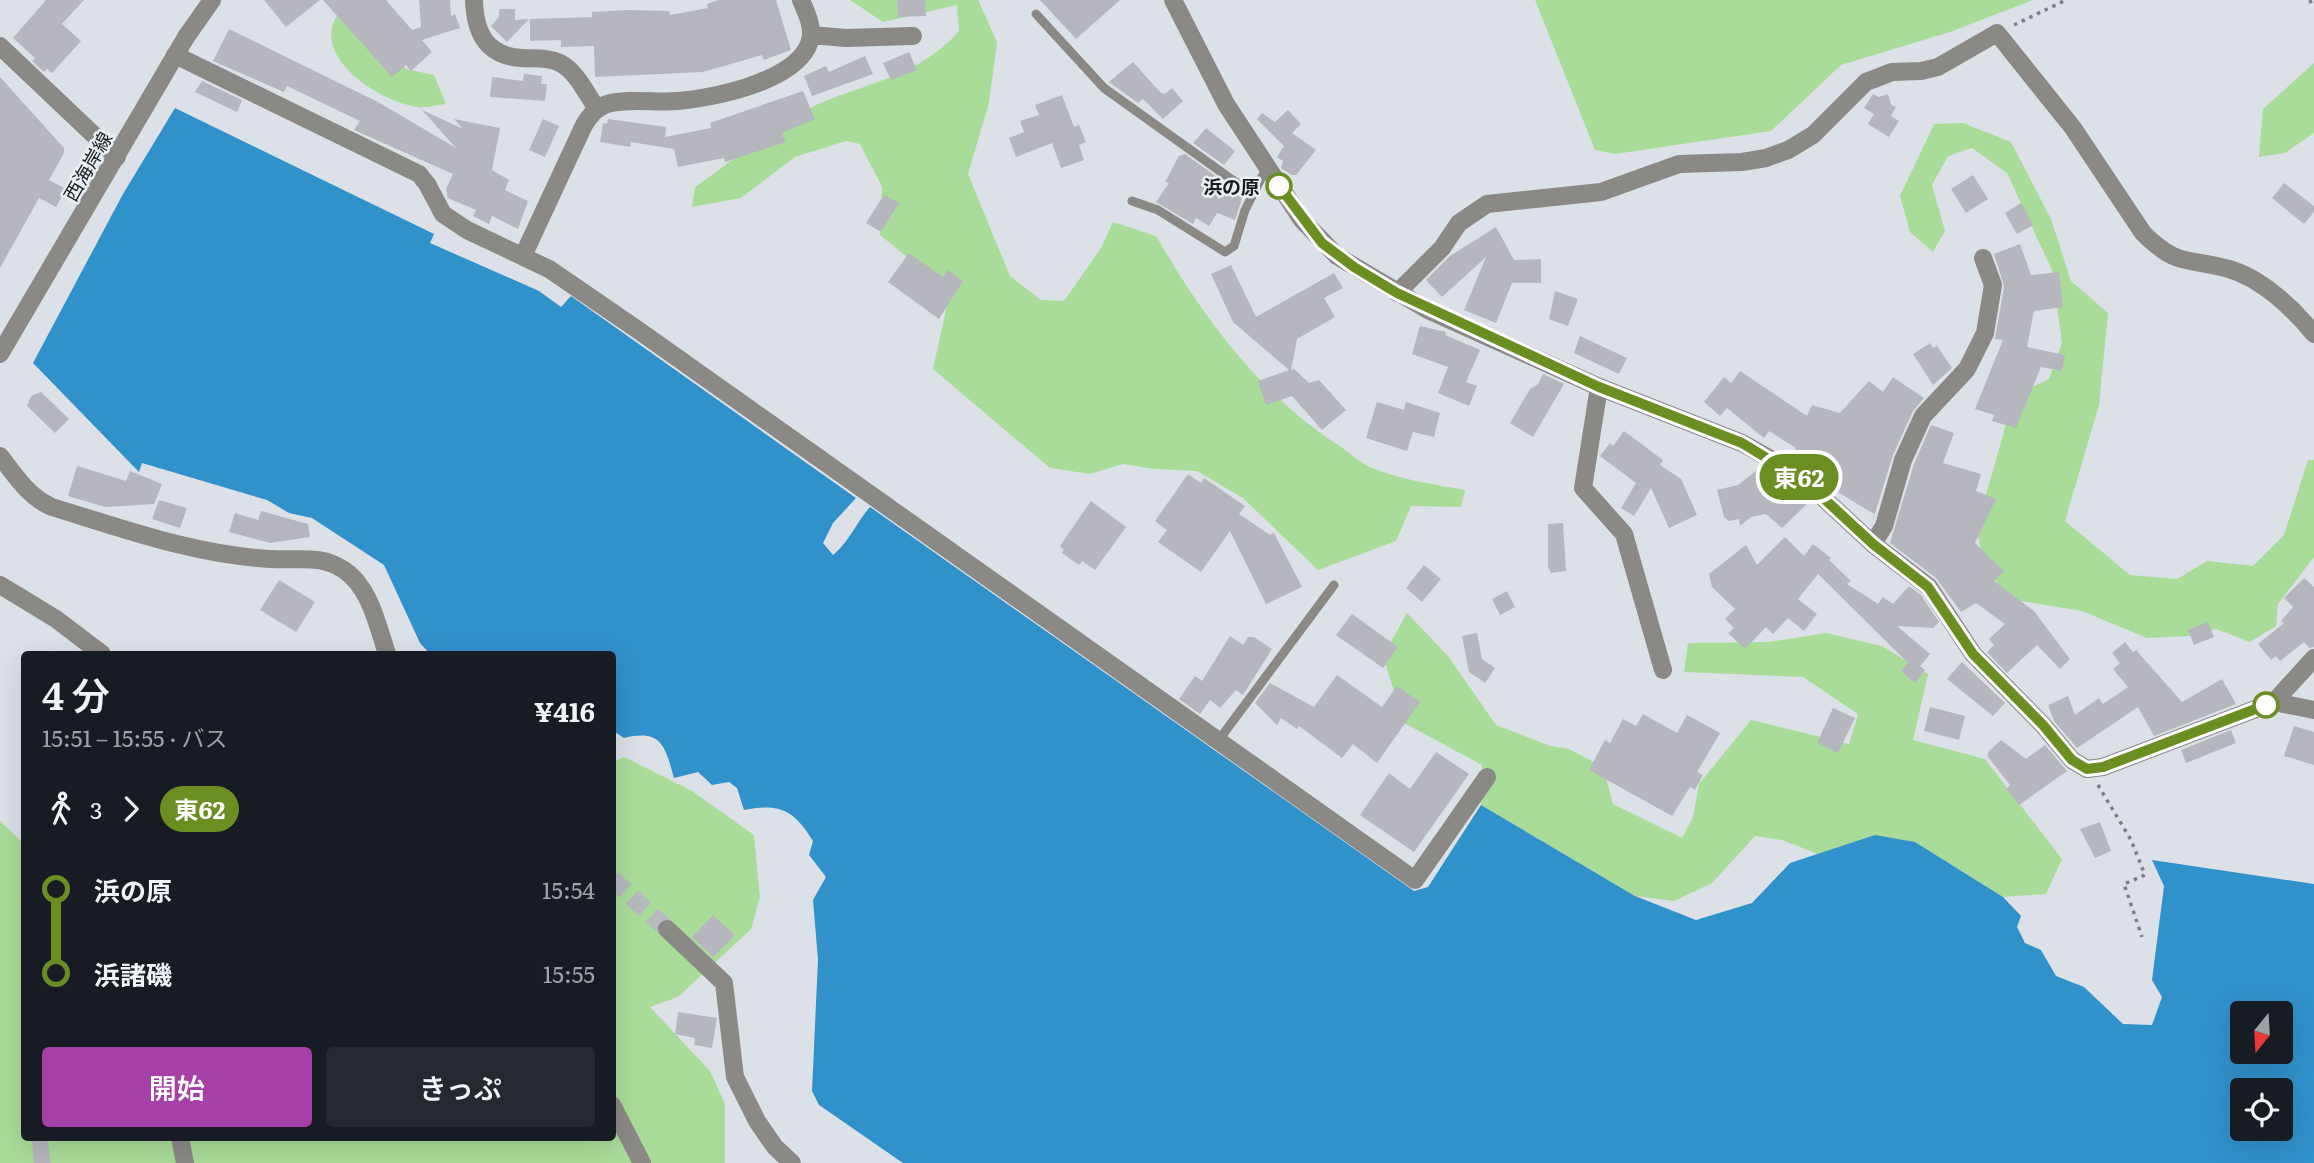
<!DOCTYPE html>
<html lang="ja">
<head>
<meta charset="utf-8">
<style>
  :root { --surface:#171b24; --page:#242831; --text:#f1f3f6; --muted:#9ea1a6; --accent:#a540a6 }
  body { margin:0; font-family:Literata,"Noto Sans JP",serif; background:var(--page); color:var(--text); height:100vh; display:flex; flex-direction:column; font-size:26px; white-space:nowrap }
  * { box-sizing:border-box; margin:0 }
  p { font-size:23px; color:var(--muted) }
  .icon { flex:none; width:38px; height:38px; fill:none; stroke:currentColor; stroke-width:2; stroke-linecap:round; stroke-linejoin:round }
  .map { position:relative; flex:1; overflow:hidden }
  .details { position:absolute; left:21px; top:651px; width:595px; height:490px; display:flex; flex-direction:column; background:var(--surface); border-radius:7px; box-shadow:0 7px 28px #0002 }
  .details>* { flex:none }
  .badge { padding:0 14px; border-radius:23px; font-size:24px; line-height:46px }
  .needle { width:46px; rotate:198deg }
  .fabs { position:absolute; left:2230px; top:1001px; display:grid; gap:14px }
  .fabs a { display:grid; place-items:center; width:63px; height:63px; border-radius:7px; background:var(--surface); box-shadow:0 7px 28px #0002; font-size:35px }
  .map>.badge { position:absolute; translate:-50% -50%; box-shadow:0 0 0 4px #fff }
  .legs { display:flex; align-items:center; gap:10px; height:77px; padding:0 21px; font-size:23px }
  .legs p { margin-inline-start:auto }
  .headline { display:flex; align-items:center; justify-content:space-between; height:119px; padding:0 21px }
  h1 { font-size:38px; font-weight:600; line-height:52px }
  .primary-button { display:flex; gap:14px; margin-top:auto; padding:14px 21px }
  .primary-button a { flex:1; height:80px; border-radius:7px; background:var(--accent); color:#fff; font-size:28px; font-weight:600; line-height:80px; text-align:center }
  .primary-button a+a { background:var(--page); color:var(--text) }
  ul { padding:0 21px; list-style:none }
  li { display:flex; align-items:center; gap:24px; height:84px; font-size:26px }
  li i { display:grid; place-items:center; width:10px; height:100%; margin:0 9px; background:currentColor }
  li i::after { content:''; width:18px; height:18px; margin:-9px; border:5px solid; border-radius:50%; background:var(--surface) }
  li p { margin-inline-start:auto }
  li:first-child i { background:linear-gradient(#0000 50%,currentColor 0) }
  li:last-child i { background:linear-gradient(currentColor 50%,#0000 0) }
  .map>svg:first-child { display:block }
  .green { fill:#aadc99 }
  .water { fill:#3191ca; fill-rule:evenodd }
  .building { fill:#b6b6be }
  .lines { fill:none; stroke-linecap:round; stroke-linejoin:round }
  .minor-tunnel { stroke:#b5babf; stroke-width:18; stroke-dasharray:18 9; stroke-linecap:butt }
  .path { stroke:#7d8186; stroke-width:3.5; stroke-dasharray:3.5 5; stroke-linecap:butt }
  .service { stroke:#8a8986; stroke-width:9 }
  .minor { stroke:#8a8986; stroke-width:18 }
  .tertiary { stroke:#8a8986; stroke-width:18 }
  .line-1-casing { stroke:#fff; stroke-width:16 }
  .line-1 { stroke:#6b8e23; stroke-width:10 }
  .stop-1-dot { fill:#fff; stroke:#6b8e23; stroke-width:3.5 }
  .labels { text-anchor:middle; dominant-baseline:central; stroke-width:5; stroke-linejoin:round; paint-order:stroke }
  .street-label { font-size:19px; fill:#1b1d1f; stroke:#e8eff5 }
  .stop-label { font-size:19px; font-weight:bold; fill:#1b1d1f; stroke:#e8eff5; text-anchor:end }
</style>
</head>
<body>
<div class="map">
<svg width="2314" height="1163" viewBox="0 0 2314 1163">
  <rect width="100%" height="100%" fill="#dbe1e7"/>
  <path class="green" d="M850 0H978L997 42 989 103 968 174 1010 276 1041 300 1064 301 1101 248 1113 222 1156 236C1205 320 1259 394 1341 447 1352 455 1364 466 1377 470 1405 480 1436 485 1465 490L1461 507 1411 506 1396 541 1318 570 1243 498 1197 471 1154 469 1123 464 1090 474 1050 468 933 369 950 292 880 235 882 187 860 144 846 141 795 157 741 198 692 207 695 187C735 160 772 126 816 105 868 82 918 77 959 31L957 5 883 22Z
    M1535 0H2033L1950 32 1841 65 1771 131 1615 154 1595 150Z
    M341 8 372 25 406 69 434 75 446 104C437 105 427 108 418 107 386 103 324 67 332 28 333 21 338 14 341 8Z
    M2314 63V133L2285 153 2259 157 2263 109Z
    M1963 123 2011 142 2051 219 2071 281 2108 313 2099 405 2065 521 2130 575 2177 579 2207 561 2253 566 2284 535 2308 460H2314V557L2278 604 2276 626 2250 642 2216 629 2189 636 2147 638 2082 611 2015 600 1988 574 1976 530 2014 396 2049 379 2062 343 2052 270 2007 173 1972 148 1948 156 1932 185 1945 231 1933 252 1910 232 1900 196 1934 124Z
    M1407 613 1448 656 1496 725 1551 746 1569 749 1603 767 1613 804 1682 838 1693 817 1699 784 1751 720 1849 744 1858 714 1803 677 1684 672 1688 643 1768 642 1826 633 1882 646 1928 674 1913 740 1985 759 2062 859 2046 894 2003 897 1915 842 1875 836 1818 854 1782 840 1755 836 1712 883 1674 901 1635 896 1481 805 1482 765 1404 723 1383 656Z
    M624 757 692 791 754 835 760 897 751 929 678 997 650 1007 710 1071 725 1104V1163H0V821L24 844V1138H612V762Z"/>
  <path class="water" d="M175 108 434 234 430 243 539 291 561 307 571 296 856 498 833 523 823 543 833 555C849 542 856 523 870 507L1414 891 1428 887 1481 805 1635 896 1696 920 1752 903 1790 863 1875 835 1915 842 2003 897 2021 916 2017 927 2025 943 2041 950 2056 976 2084 987 2123 1024 2152 1025 2162 997 2152 980 2164 886 2152 860 2314 884V1163H903L819 1105 812 1091 818 960 813 900 826 877 809 855 813 841C794 810 780 803 744 810L737 788 729 782 712 785 698 772 674 778C665 746 662 729 624 738L613 731 612 654H430L420 643 384 565 312 518 289 513 267 500 142 463 139 472 33 363 123 194ZM2242 1013H2280V1052H2242ZM2242 1090H2280V1129H2242Z"/>
  <path class="building" d="M46 0H84L62 24 81 41 52 73 47 69 44 72 32 61 35 58 13 38Z
    M264 0H320L286 27Z
    M323 0H386L412 30 421 27 419 0H450L451 16 455 14 460 28 422 40 432 52 411 71 406 65 392 77Z
    M719 0H776L791 50 764 60 762 55 703 72 595 77 594 46 561 47V40L530 41V19L592 17V12L629 10 669 11 670 15 708 8 707 4Z
    M897 0H925L926 16 898 17Z
    M1040 0H1120L1076 39Z
    M499 9H515V20L529 19 507 42 491 26 499 17Z
    M229 29 378 102 456 148 422 110 463 129 454 119 500 128 492 170 509 180 505 190 528 201 518 229 492 216 489 224 473 216 476 210 448 198 446 189 453 174 354 130 360 121 287 86 284 92 213 61Z
    M909 52 917 70 891 80 883 63Z
    M865 56 873 74 812 96 804 76 826 66 829 72Z
    M1133 62 1161 93 1165 94 1172 88 1183 101 1163 119 1143 99 1138 103 1109 82Z
    M524 74 542 76 541 84H547L545 101 490 97 492 77 523 81Z
    M0 77 64 148V153L49 180 66 189 56 207 39 198 0 268Z
    M202 81 242 100 237 112 195 92Z
    M803 91 815 119 782 133 786 142 725 162 724 158 678 167 674 149 631 142 630 147 600 142 603 123 607 124 608 119 666 127 665 137 711 128 710 123Z
    M1873 94 1879 97 1888 94 1891 105 1896 107 1891 116 1899 121 1889 137 1868 124 1874 114 1864 108Z
    M1062 95 1074 127 1079 125 1086 142 1079 145 1084 160 1061 168 1052 143 1016 157 1009 138 1024 132 1020 121 1039 115 1035 105Z
    M1288 110 1301 124 1292 133 1316 150 1296 175H1292L1281 168 1283 161 1277 157 1284 146 1257 119 1262 113 1275 122Z
    M543 119 559 126 545 157 529 150Z
    M1206 128 1235 151 1224 165 1193 143Z
    M1185 154 1243 196 1235 220 1217 213 1209 226 1196 218 1193 224 1156 202 1169 183 1165 182 1179 156Z
    M1973 175 1988 199 1966 213 1951 189Z
    M2284 183 2314 206V212L2304 224 2272 198Z
    M884 195 899 203 881 232 866 223Z
    M2021 203 2033 225 2017 234 2005 213Z
    M1496 227 1514 260 1541 259V283H1512L1496 323 1464 310 1486 257 1442 297 1426 280 1450 256Z
    M2020 244 2031 275 2059 272 2063 307 2034 311 2027 347 2065 355 2062 371 2041 367 2016 428 1992 421 1994 415 1975 409 2003 340 1995 339 2004 286 1994 254Z
    M909 253 943 277 948 270 963 281 939 319 888 282Z
    M1231 265 1256 317 1334 273 1343 288 1324 298 1335 317 1297 339 1291 370 1294 369 1309 383 1319 380 1346 410 1322 430 1292 396 1266 405 1258 381 1289 370 1233 322 1211 274Z
    M1555 291 1578 299 1568 326 1549 319Z
    M1420 326 1446 332 1445 335 1480 350 1466 382 1477 386 1469 406 1438 393 1448 367 1412 354Z
    M1580 336 1627 358 1619 374 1574 353Z
    M1930 343 1933 348 1937 346 1952 368 1933 385 1913 354Z
    M1740 371 1807 416 1812 405 1840 413 1869 381 1883 392 1893 377 1924 398 1913 411 1893 455 1871 526 1874 514 1828 486 1792 456 1796 448 1769 431 1764 438 1727 408 1720 416 1704 402 1724 377 1731 383Z
    M1543 374 1564 384 1533 437 1510 423 1530 389 1538 384Z
    M41 392 69 419 55 433 27 406 31 396Z
    M1377 402 1404 410 1406 402 1440 413 1434 437 1413 432 1407 451 1366 438Z
    M1931 425 1954 433 1943 463 1981 474 1976 491 1996 499 1975 543 2004 571 1994 581 2034 611 2070 659 2060 669 2037 645 2007 673 1987 652 1994 645 1989 639 2005 624 1976 603 1961 612 1936 578 1890 543 1914 464Z
    M1624 431 1663 460 1660 465 1681 479 1697 515 1669 528 1651 488 1634 516 1621 508 1636 483 1600 456 1610 443 1613 446Z
    M77 466 126 481 130 471 162 484 154 504 105 507 68 496Z
    M1757 470 1783 503 1796 489 1810 501 1782 528 1766 514 1751 517 1740 526 1739 519 1729 521 1724 517 1717 490 1738 485Z
    M1188 474 1201 483 1204 478 1245 506 1239 514 1270 535 1274 533 1302 587 1266 604 1230 531 1201 572 1158 542 1167 530 1155 521Z
    M159 500 187 508 180 528 152 519Z
    M1091 501 1126 527 1095 570 1082 561 1079 565 1062 553 1064 550 1060 546Z
    M261 511 308 524 310 537 270 543 229 532 235 513 258 520Z
    M1563 523 1566 571 1551 573 1548 567V524Z
    M1785 537 1804 556 1813 544 1831 558 1829 560 1851 581 1847 584 1878 604 1883 597 1893 604 1909 586 1921 595 1939 622 1933 628 1897 626 1930 654 1920 666 1925 670 1915 683 1901 671 1908 663 1818 574 1798 599 1817 614 1804 631 1788 618 1773 634 1766 627 1745 649 1728 633 1734 628 1725 619 1735 609 1712 587 1709 574 1746 545 1757 565Z
    M1424 565 1441 579 1422 602 1406 588Z
    M2304 578 2314 587V647L2309 648 2304 642 2280 661 2276 656 2271 660 2258 644 2284 623 2281 621 2293 607 2284 598Z
    M279 580 315 602 296 632 260 610Z
    M1507 591 1515 607 1500 615 1492 599Z
    M1352 614 1398 647 1383 668 1336 635Z
    M2208 622 2214 637 2194 645 2188 630Z
    M1477 633 1482 659 1495 668 1485 683 1469 672 1462 636Z
    M1230 636 1243 645 1248 637H1254L1272 649 1243 695 1236 690 1220 708 1210 700 1200 714 1179 699 1195 676 1202 681Z
    M2125 642 2133 652 2136 650 2182 702 2222 679 2236 704 2154 736 2138 707 2077 748 2054 721 2048 705 2068 696 2075 715 2099 698 2103 704 2128 687 2113 669 2120 663 2112 653Z
    M1962 662 2005 703 1993 716 1947 679Z
    M1337 675 1382 707 1397 686 1420 702 1377 763 1353 744 1342 758 1299 726 1297 729 1281 718 1277 725 1255 703 1270 683 1314 707Z
    M1930 707 1965 716 1959 740 1924 731Z
    M1833 708 1855 718 1838 753 1817 743Z
    M1643 714 1677 733 1687 715 1720 733 1697 772 1703 775 1695 790 1690 787 1672 816 1589 770 1605 740 1610 743 1623 719 1636 726Z
    M2294 726 2314 732V765L2284 756Z
    M2231 730 2236 743 2186 763 2181 750Z
    M2001 740 2026 759 2045 745 2067 771 2019 805 2006 789 2010 785 1988 757V752Z
    M1436 752 1469 774 1414 852 1360 815 1389 773 1410 789Z
    M2100 822 2111 851 2095 858 2080 829Z
    M713 915 735 935 713 957 692 937Z
    M678 1012 717 1018 712 1048 694 1045 695 1038 675 1034Z
    M47 1139 51 1163H34L32 1141Z"/>
  <g class="lines">
    <path class="minor-tunnel" d="M612 879 667 929"/>
    <path class="path" d="M2310 0 2312 6
      M2014 25 2066 0
      M2098 785 2131 840 2145 875 2124 884 2142 937"/>
    <path class="service" d="M1036 14 1104 88 1252 194
      M1132 201 1158 210 1225 252 1234 246 1245 210 1267 167
      M1218 741 1334 585"/>
    <path class="minor" d="M474 0C475 33 486 56 522 58 535 59 548 57 560 63 577 72 586 93 597 109
      M811 35 846 38 913 36
      M0 46 117 157
      M175 55 419 174 427 184 443 214 467 230 549 269 638 330 1415 880 1487 777
      M523 256 584 125C590 115 596 108 607 104 629 98 655 103 678 101 714 98 805 80 811 36 812 24 806 12 801 0
      M1397 293 1442 248 1459 223 1487 204 1601 192 1679 164 1742 162 1766 158 1788 150 1813 135 1866 82 1892 72 1921 71 1938 67 1997 33 2073 128 2143 233C2178 268 2187 257 2229 269 2261 278 2294 309 2314 334
      M1599 387 1583 488 1624 534 1663 670
      M0 456C16 476 28 497 52 507 124 529 195 555 271 559 298 561 320 554 344 570 370 587 378 627 387 654
      M1873 544 1884 526 1903 460 1923 416 1967 369 1985 333 1993 285 1983 258
      M0 585 56 619 102 654
      M2274 702 2314 658
      M667 929 724 983 735 1077 757 1121 775 1147 792 1163
      M612 1105 642 1163
      M180 1138 185 1163"/>
    <path class="tertiary" d="M1173 0 1226 104 1302 220 1337 256 1428 310 1599 387 1742 443 1781 465 1806 482 1873 544 1929 587 1973 654 2043 725 2072 760 2087 769 2103 767 2274 702 2314 710
      M0 354 186 37 212 0"/>
  </g>
  <g class="lines">
    <g class="line-1-casing">
      <path id="line-1" d="M1279 186 1322 243 1354 267 1397 293 1599 387 1742 443 1806 482 1873 544 1928 587 1973 654 2043 725 2072 760 2087 769 2103 767 2266 705"/>
    </g>
    <use href="#line-1" class="line-1"/>
  </g>
  <g class="stop-1-dot">
    <circle cx="1279" cy="186" r="12"/>
    <circle cx="2266" cy="705" r="12"/>
  </g>
  <g class="labels">
    <g class="street-label">
      <text transform="translate(87 166) rotate(-60)">西海岸線</text>
    </g>
    <g class="stop-label">
      <text x="1260" y="186">浜の原</text>
    </g>
  </g>
</svg>
<div class="fabs">
<a><svg class="needle" viewBox="-14 -14 28 28"><path d="M0-13l5 13h-10z" fill="#e53935"/><path d="M0 13l5-13h-10z" fill="#9ea1a6"/></svg></a>
<a><svg class="icon" aria-label="locate" viewBox="0 0 24 24"><circle cx="12" cy="12" r="6"/><path d="M12 2v4M12 18v4M2 12h4M18 12h4"/></svg></a>
</div>
<b class="badge" style="left:1799px;top:477px;background:#6b8e23;color:#fff">東62</b>
<section class="details">
<div class="headline"><div><h1>4 分</h1><p>15:51 – 15:55 · バス</p></div><b>¥416</b></div>
<div class="legs"><svg class="icon" aria-label="walk" viewBox="0 0 24 24"><circle cx="13" cy="4" r="2"/><path d="M13 8l-2 6 4 7M11 14l-3 7M7 12l3-4h3l4 4"/></svg>3<svg class="icon" aria-label="forward" viewBox="0 0 24 24"><path d="M9 5l7 7-7 7"/></svg><b class="badge" style="background:#6b8e23;color:#fff">東62</b></div>
<ul>
<li><i style="color:#6b8e23"></i><b>浜の原</b><p>15:54</p></li>
<li><i style="color:#6b8e23"></i><b>浜諸磯</b><p>15:55</p></li>
</ul>
<div class="primary-button"><a>開始</a><a>きっぷ</a></div>
</section>
</div>
</body>
</html>
